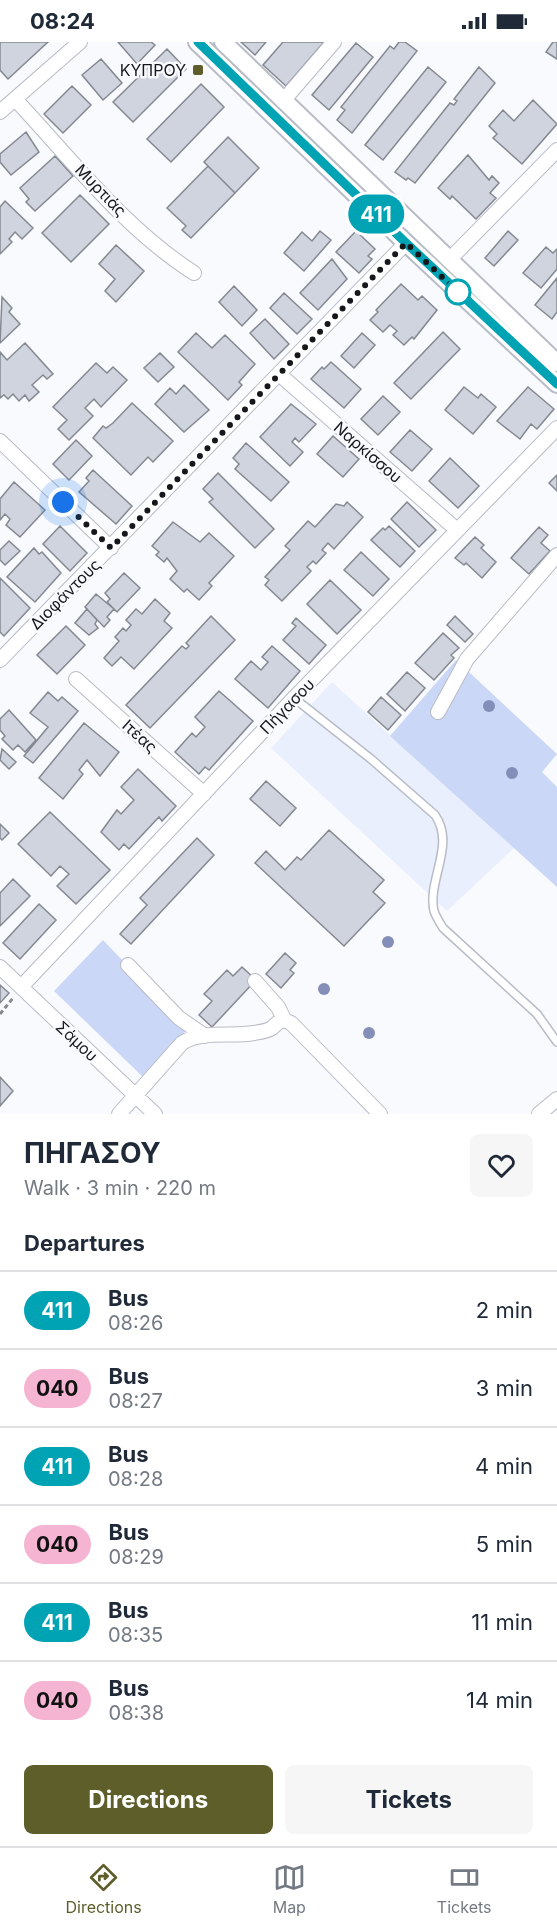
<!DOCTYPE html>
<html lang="en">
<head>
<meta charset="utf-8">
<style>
  :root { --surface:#fff; --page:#f6f6f7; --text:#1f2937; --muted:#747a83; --line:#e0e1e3; --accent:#5e5e2b }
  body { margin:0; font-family:Inter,sans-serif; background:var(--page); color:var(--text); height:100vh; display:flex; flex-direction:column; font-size:22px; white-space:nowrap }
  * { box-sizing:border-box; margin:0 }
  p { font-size:20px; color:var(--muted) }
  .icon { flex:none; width:33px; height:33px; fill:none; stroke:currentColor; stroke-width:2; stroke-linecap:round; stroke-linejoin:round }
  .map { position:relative; height:1072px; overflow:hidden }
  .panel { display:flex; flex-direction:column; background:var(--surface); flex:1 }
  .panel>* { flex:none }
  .badge { padding:0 12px; border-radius:20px; font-size:21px; line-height:39px }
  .you { position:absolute; width:30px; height:30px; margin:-15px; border:4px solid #fff; border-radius:50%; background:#1a73e8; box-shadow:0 0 0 9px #1a73e833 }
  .map>.badge { position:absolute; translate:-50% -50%; box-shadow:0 0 0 3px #fff }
  h2 { padding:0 24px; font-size:22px; line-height:54px }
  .round { display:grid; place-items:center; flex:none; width:63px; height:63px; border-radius:9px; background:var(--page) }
  .overview { display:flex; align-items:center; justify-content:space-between; height:102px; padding:0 24px }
  h1 { font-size:28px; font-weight:700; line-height:45px }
  .cta { display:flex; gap:12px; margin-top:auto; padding:12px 24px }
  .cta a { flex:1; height:69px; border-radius:9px; background:var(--accent); color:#fff; font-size:24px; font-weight:700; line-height:69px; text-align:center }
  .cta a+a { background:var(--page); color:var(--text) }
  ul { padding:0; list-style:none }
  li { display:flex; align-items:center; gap:18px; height:78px; padding:0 24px; border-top:2px solid var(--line) }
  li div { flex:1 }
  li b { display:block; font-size:22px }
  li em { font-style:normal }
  li .badge { min-width:66px; font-weight:700; text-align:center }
  .status { display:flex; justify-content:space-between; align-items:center; height:42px; padding:0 30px; background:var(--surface); direction:ltr }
  .status svg { height:16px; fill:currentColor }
  .dock { display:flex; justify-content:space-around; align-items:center; height:84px; border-top:2px solid var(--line); background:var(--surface); font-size:16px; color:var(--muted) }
  .dock a { display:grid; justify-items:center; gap:3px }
  .dock .on { color:var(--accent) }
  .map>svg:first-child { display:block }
  .built { fill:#e9effd }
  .green { fill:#cad7f6 }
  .building { fill:#d0d4de; stroke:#848891; stroke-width:1.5 }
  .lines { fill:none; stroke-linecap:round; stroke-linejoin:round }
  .service-casing { stroke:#b8bcc6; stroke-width:10 }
  .minor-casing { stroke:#b8bcc6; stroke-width:16 }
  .tertiary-casing { stroke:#b8bcc6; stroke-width:20 }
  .path { stroke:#88898d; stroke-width:3; stroke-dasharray:4.5 3; stroke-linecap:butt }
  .service { stroke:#fff; stroke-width:7 }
  .minor { stroke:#fff; stroke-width:14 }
  .tertiary { stroke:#fff; stroke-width:16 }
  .tree { fill:#838fb9 }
  .line-casing { stroke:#fff; stroke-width:14 }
  .line { stroke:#00a3b4; stroke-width:9 }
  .walk { stroke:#16171b; stroke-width:6; stroke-dasharray:0 10.8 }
  .poi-dot { fill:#5e5e2b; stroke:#f9fafe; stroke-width:2 }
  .stop-dot { fill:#fff; stroke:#00a3b4; stroke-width:3 }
  .labels { text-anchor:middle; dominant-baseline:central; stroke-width:5; stroke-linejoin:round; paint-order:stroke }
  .poi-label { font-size:16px; fill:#16171b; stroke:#f9fafe; text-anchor:end }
  .street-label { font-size:16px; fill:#16171b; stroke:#f9fafe }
</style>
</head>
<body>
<div class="status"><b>08:24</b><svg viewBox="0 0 49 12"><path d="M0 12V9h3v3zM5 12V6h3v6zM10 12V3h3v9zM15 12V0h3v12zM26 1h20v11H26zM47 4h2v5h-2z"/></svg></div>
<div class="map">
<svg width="557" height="1072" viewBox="0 0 557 1072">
  <rect width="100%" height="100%" fill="#f9fafe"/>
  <path class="built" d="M332 640 514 806 447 869 271 706Z"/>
  <path class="green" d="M456 618 557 712 542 730 557 745V845L390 694Z
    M103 898 188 987 143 1035 54 949Z"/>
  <path class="building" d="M0 0H48L8 37 0 28Z
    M118 0H151L155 3 137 22Z
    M241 0H266L255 13Z
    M283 0H324L286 44 263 23Z
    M399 0H405L417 9 352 91 337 78 345 68 341 65 390 4 394 7Z
    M553 0H557V17L546 10Z
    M356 1 373 15 329 68 312 53Z
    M167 7 186 27 133 80 113 60Z
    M101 17 122 41 103 58 82 33Z
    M428 25 446 40 383 118 365 103Z
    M479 25 495 41 415 141 408 136 406 138 395 130 450 61 454 63 457 59 454 57Z
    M201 42 224 65 171 120 147 97Z
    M72 44 91 63 63 91 44 72Z
    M533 58 557 82 522 122 493 96 497 92 489 84 503 68 514 79Z
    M26 90 39 110 11 133 0 120V112Z
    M228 95 259 126 235 151 204 120Z
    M468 113 489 138 492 134 499 141 490 151 496 156 476 177 452 154 450 157 438 146Z
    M55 114 73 134 35 169 26 160 29 157 20 146Z
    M208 124 235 151 191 196 182 188 186 184 167 166Z
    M80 153 109 182 71 220 42 191Z
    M5 159 33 186 22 197 15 190 9 197 12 200 0 212V165Z
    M320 189 331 198 304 229 284 211 302 190 312 199Z
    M356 189 375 207 368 214 372 217 359 231 336 210Z
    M508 189 518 198 494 224 485 216Z
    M116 203 144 229 116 260 105 249 115 237 99 222Z
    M546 205 553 211 557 207V227L541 246 523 231Z
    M332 217 347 237 318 268 300 251Z
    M557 236V270L552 277 535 263Z
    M401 242 418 258 422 254 437 268 414 297 412 295 404 303 393 293 397 289 390 283 383 290 370 278 378 270 376 268Z
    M234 244 257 268 242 284 219 260Z
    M284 251 312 277 297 292 270 266Z
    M2 255 12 266 9 270 20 282 0 301Z
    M265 277 289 302 274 317 250 291Z
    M443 290 460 307 411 357 394 341Z
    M196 291 212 306 225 293 255 322 239 340 242 343 228 358 178 310Z
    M362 291 375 303 354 326 341 314Z
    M25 301 53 332 47 337 43 333 32 343 39 350 29 359 25 353 19 359 13 352 8 357 4 353 0 356V310L7 318Z
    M160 311 174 325 158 340 144 326Z
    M331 320 361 347 344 366 311 337 322 325 324 327Z
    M96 321 107 331 113 325 127 338 101 365 94 357 85 366 93 374 69 398 58 387 67 378 53 365Z
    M184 343 209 368 184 390 155 362 170 346 176 352Z
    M464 345 478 356 481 352 496 365 473 392 445 368Z
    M528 345 554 367 537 387 531 382 520 397 497 379Z
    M383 354 400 370 378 393 361 377Z
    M132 361 173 399 153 420 148 415 131 433 93 396 103 384 106 386 113 381Z
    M291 362 316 382 299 400 295 396 292 400 303 410 290 424 260 395Z
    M410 388 432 407 412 429 390 410Z
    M333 394 359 417 343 435 317 412Z
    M76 398 92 414 69 438 53 422Z
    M246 401 289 440 271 459 235 427 239 422 233 416Z
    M450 416 479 444 458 466 429 439Z
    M93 428 132 464 116 482 79 450 89 439 86 436Z
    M218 431 274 487 255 506 209 460 213 457 203 447Z
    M557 433V449L549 441Z
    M14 440 45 468 20 495 6 483 10 477 5 472 0 478V457Z
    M347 460 363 475 334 507 328 501 322 508 326 511 316 522 313 519 307 525 311 529 282 559 265 543 269 538 265 535 290 508 285 504 308 479 315 485 336 462 344 464Z
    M407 460 436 488 419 505 391 477Z
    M173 480 200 500 209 491 234 514 209 541 212 544 199 558 187 547 184 550 170 537 177 529 167 516 164 520 156 513 159 510 152 504Z
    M60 484 87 511 70 529 43 502Z
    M389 484 415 509 400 525 371 498 383 486 385 488Z
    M539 485 548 493 541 501 550 509 529 532 511 516Z
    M475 495 484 503 481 506 496 520 482 536 466 521 464 523 455 516Z
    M9 499 20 509 5 523 0 518V508Z
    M34 506 39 512 42 510 61 531 35 560 7 535Z
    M361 510 389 537 373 554 344 528Z
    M124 531 140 546 117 570 107 560 110 557 105 551Z
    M0 536 30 566 4 594 0 590Z
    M330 538 361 568 337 592 307 562Z
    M96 552 114 567 107 575 110 578 104 585 85 565Z
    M155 557 170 571 164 579 172 586 134 627 121 615 112 624 104 616 119 599 115 595 123 586 126 589 131 583 126 578 136 567 142 572Z
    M87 567 97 578 95 582 98 586 89 593 75 581Z
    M211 574 235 598 150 686 126 663 182 604 186 607 189 604 186 601Z
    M455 574 473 592 465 600 447 583Z
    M296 576 326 603 309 622 283 598 296 584 292 581Z
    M66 584 85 603 57 632 37 613Z
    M443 591 459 606 451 613 454 616 434 638 415 621Z
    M272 604 300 629 268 666 235 637 251 619 261 628 268 620 262 615Z
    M407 630 425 646 405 669 387 652Z
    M219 649 253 679 209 728 205 725 199 732 175 710 192 691 196 695 205 685 195 675Z
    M48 650 58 659 62 655 78 669 33 721 24 714 48 685 30 671Z
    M381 655 401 673 388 688 368 670Z
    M9 668 36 698 25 710 18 703 13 708 2 697 5 694 0 688V677Z
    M84 681 119 710 100 734 87 718 79 728 83 732 63 757 39 736Z
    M2 707 16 720 9 727 0 718Z
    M138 727 176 764 162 779 159 775 129 807 124 802 119 808 101 790 117 768 121 772 134 758 121 745Z
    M266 739 296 766 280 784 250 757Z
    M50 770 110 828 76 862 57 844 69 832 60 824 51 834 18 802Z
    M0 782 9 791 2 798 0 796Z
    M329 788 384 838 373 850 385 861 344 904 255 821 266 809 285 828 297 815 301 818Z
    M197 796 214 813 131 902 120 892 147 863 140 856Z
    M13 837 30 854 0 884V851Z
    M39 862 56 878 20 917 3 901Z
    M285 911 296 921 290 928 294 931 281 946 266 932Z
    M242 925 256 938 212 985 199 973 212 959 204 952 227 928 233 934Z
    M0 943 9 951 0 961Z
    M0 1035 13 1049 0 1064Z"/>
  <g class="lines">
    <g class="service-casing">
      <path id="service" d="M294 656 371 717 435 773C456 803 427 838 434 869 436 875 440 881 443 886L537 972 557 1000"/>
    </g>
    <g class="minor-casing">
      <path id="minor" d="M15 57C71 117 125 187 194 231
        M283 59 334 0
        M0 70 80 0
        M450 217 557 108
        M279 332 457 488
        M0 399 111 506
        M0 618 406 201
        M76 637 204 752
        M438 670 467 617 557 513
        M128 923 179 976 205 994
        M0 925 155 1072
        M255 939 278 965 284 977
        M21 945 294 656 557 386
        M119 1072 182 1001C202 988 231 995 254 991 260 990 268 989 272 986 280 979 280 976 291 981L380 1072
        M539 1072 557 1057"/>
    </g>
    <g class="tertiary-casing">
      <path id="tertiary" d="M197 0 406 201 557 342
        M223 0 557 321"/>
    </g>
    <path class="path" d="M0 972 13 956"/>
    <use href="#service" class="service"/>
    <use href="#minor" class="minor"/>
    <use href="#tertiary" class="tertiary"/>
  </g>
  <g class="tree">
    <circle cx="489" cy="664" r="6"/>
    <circle cx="512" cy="731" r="6"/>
    <circle cx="388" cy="900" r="6"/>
    <circle cx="324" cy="947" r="6"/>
    <circle cx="369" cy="991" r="6"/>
  </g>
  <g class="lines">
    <g class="line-casing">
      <path id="line" d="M198 0 406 201 557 342"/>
    </g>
    <use href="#line" class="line"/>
    <path class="walk" d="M63 460 111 506 406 201 458 250"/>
  </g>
  <rect class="poi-dot" x="192" y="22" width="12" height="12" rx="3"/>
  <circle class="stop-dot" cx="458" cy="250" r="12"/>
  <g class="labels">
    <g class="poi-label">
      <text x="186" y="28">ΚΥΠΡΟΥ</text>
    </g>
    <g class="street-label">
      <text transform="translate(101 148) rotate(46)">Μυρτιάς</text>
      <text transform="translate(368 410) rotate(41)">Ναρκίσσου</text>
      <text transform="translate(65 552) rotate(-45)">Διοφάντους</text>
      <text transform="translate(287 664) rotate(-46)">Πήγασου</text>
      <text transform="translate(140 694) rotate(42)">Ιτέας</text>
      <text transform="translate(77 999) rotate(43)">Σάμου</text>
    </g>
  </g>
</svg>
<div class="you" style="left:63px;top:460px"></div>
<b class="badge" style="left:376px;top:172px;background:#00a3b4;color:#fff">411</b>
</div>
<section class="panel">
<div class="overview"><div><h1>ΠΗΓΑΣΟΥ</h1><p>Walk · 3 min · 220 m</p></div><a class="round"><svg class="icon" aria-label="heart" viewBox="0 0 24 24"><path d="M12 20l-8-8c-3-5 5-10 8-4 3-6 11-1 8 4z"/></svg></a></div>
<h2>Departures</h2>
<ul>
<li><span class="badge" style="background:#00a3b4;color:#fff">411</span><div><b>Bus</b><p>08:26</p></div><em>2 min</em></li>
<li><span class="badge" style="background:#f5b4d2;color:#111">040</span><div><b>Bus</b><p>08:27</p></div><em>3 min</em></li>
<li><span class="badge" style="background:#00a3b4;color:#fff">411</span><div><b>Bus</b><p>08:28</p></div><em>4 min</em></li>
<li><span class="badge" style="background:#f5b4d2;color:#111">040</span><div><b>Bus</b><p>08:29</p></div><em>5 min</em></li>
<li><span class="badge" style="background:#00a3b4;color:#fff">411</span><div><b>Bus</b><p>08:35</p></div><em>11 min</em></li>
<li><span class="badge" style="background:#f5b4d2;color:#111">040</span><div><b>Bus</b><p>08:38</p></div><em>14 min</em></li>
</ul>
<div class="cta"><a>Directions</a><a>Tickets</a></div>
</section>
<nav class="dock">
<a class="on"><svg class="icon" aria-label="directions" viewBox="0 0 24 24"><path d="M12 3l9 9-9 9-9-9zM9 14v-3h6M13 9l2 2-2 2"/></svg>Directions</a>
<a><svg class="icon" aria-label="map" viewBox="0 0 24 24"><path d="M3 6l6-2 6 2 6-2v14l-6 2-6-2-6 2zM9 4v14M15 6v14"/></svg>Map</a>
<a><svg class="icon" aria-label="tickets" viewBox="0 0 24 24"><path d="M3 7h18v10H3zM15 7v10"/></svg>Tickets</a>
</nav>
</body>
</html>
